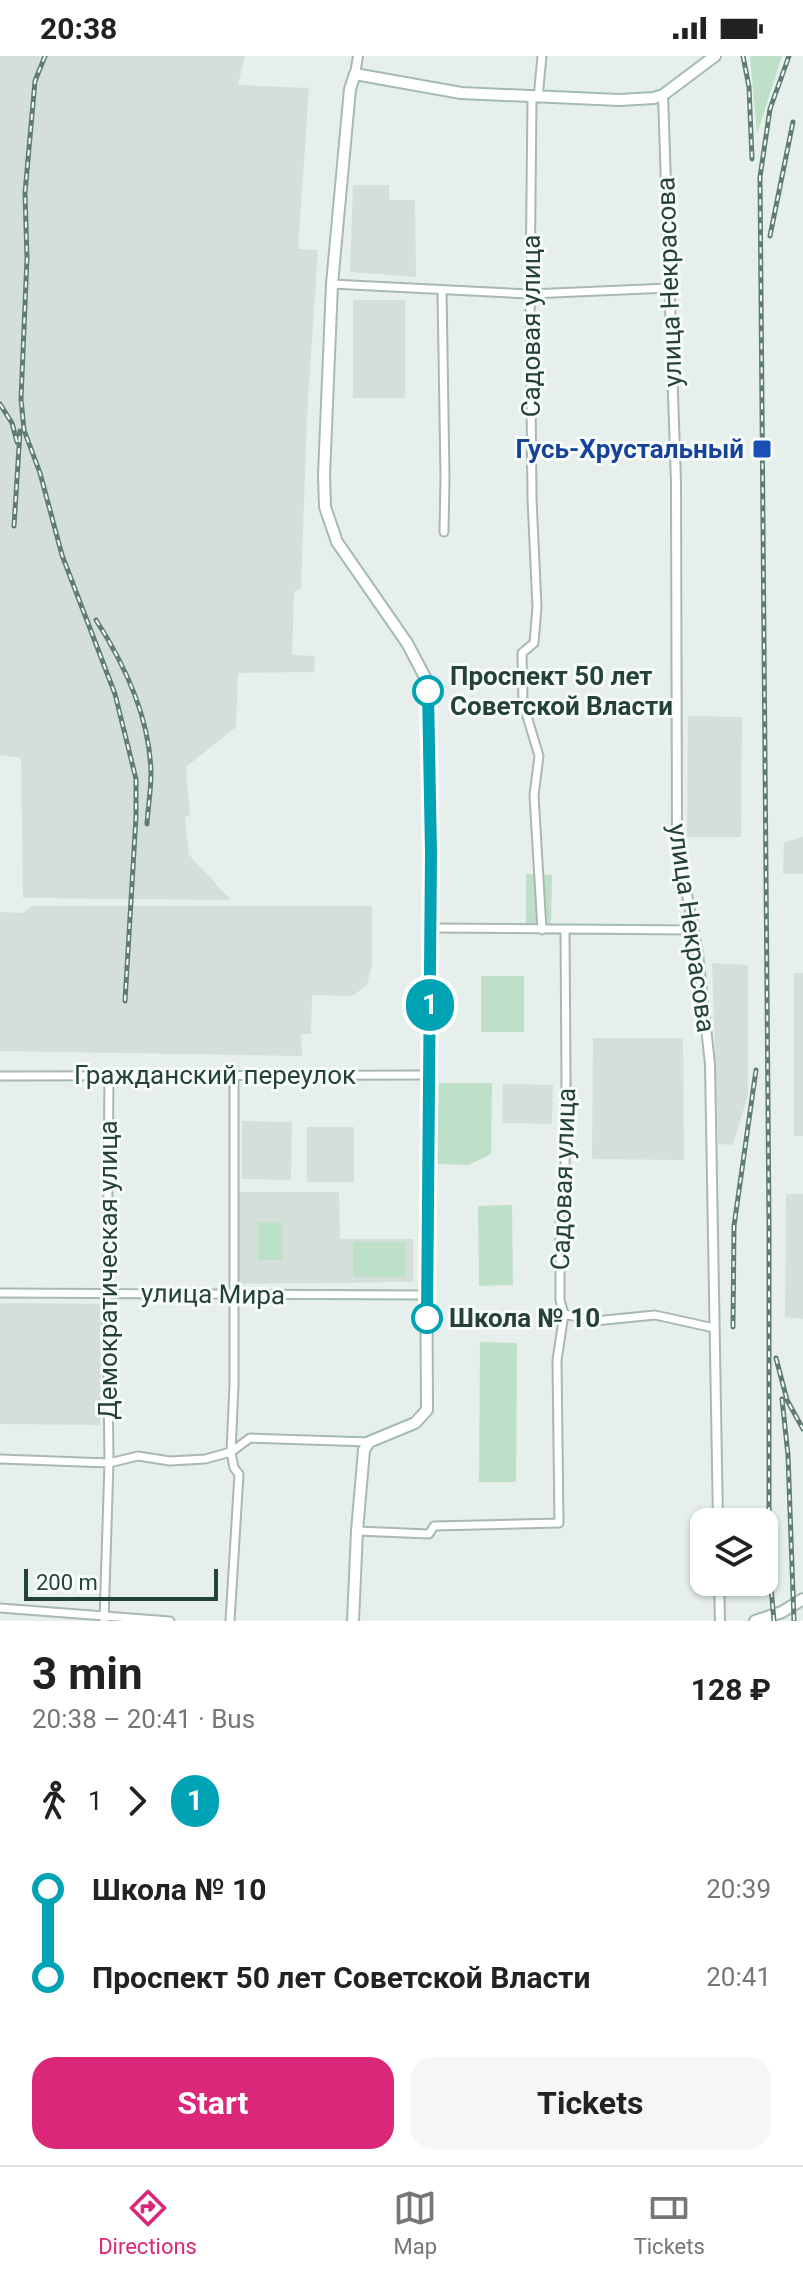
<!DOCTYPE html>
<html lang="en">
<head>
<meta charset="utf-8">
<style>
  :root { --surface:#fff; --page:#f6f6f6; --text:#222; --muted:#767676; --line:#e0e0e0; --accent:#db2777 }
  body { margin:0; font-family:Roboto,sans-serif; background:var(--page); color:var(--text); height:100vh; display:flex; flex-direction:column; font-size:30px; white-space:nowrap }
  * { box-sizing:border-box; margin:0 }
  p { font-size:26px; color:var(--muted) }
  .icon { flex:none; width:44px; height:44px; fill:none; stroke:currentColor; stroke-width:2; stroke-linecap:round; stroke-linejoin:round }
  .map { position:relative; height:1565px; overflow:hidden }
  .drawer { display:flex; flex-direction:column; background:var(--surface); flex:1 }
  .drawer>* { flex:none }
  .badge { padding:0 16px; border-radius:26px; font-size:28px; line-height:52px }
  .controls { position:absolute; left:690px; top:1452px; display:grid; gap:16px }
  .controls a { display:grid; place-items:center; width:88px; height:88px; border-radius:16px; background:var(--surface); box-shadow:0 2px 6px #0004; font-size:40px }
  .scale { position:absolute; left:24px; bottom:20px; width:194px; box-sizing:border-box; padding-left:8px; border:4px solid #24423a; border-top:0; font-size:22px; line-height:28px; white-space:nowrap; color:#24423a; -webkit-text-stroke:6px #f7fbf9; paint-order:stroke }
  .map>.badge { position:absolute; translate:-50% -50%; box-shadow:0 0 0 4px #fff }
  .legs { display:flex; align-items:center; gap:12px; height:88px; padding:0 32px; font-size:26px }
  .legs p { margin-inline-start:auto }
  .summary { display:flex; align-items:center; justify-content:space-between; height:136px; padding:0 32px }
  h1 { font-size:44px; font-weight:700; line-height:60px }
  .cta { display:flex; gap:16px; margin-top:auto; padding:16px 32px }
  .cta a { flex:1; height:92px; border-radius:24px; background:var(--accent); color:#fff; font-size:32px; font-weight:700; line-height:92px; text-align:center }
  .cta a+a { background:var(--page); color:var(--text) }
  ul { padding:0 32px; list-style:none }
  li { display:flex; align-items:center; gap:28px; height:88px; font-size:30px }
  li i { display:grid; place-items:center; width:12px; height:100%; margin:0 10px; background:currentColor }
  li i::after { content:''; width:20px; height:20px; margin:-10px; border:6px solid; border-radius:50%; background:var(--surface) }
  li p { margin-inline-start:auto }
  li:first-child i { background:linear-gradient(#0000 50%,currentColor 0) }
  li:last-child i { background:linear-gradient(currentColor 50%,#0000 0) }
  .status { display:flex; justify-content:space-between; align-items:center; height:56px; padding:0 40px; background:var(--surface); direction:ltr }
  .status svg { height:22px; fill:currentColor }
  .dock { display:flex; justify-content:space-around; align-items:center; height:112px; border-top:2px solid var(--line); background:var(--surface); font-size:22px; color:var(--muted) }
  .dock a { display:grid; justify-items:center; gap:4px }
  .dock .selected { color:var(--accent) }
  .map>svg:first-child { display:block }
  .built { fill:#d4dfda }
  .green { fill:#bfe0c8 }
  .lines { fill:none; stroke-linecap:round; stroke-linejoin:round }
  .minor-casing { stroke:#a8b8b2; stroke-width:11 }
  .tertiary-casing { stroke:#a8b8b2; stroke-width:12 }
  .secondary-casing { stroke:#a4bbb3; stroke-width:14 }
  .minor { stroke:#fff; stroke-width:7 }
  .tertiary { stroke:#fff; stroke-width:8 }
  .secondary { stroke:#fff; stroke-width:10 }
  .rail-casing { stroke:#5f7d75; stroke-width:5 }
  .rail { stroke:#f7fbf9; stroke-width:2; stroke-dasharray:6; stroke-linecap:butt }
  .line-1-casing { stroke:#fff; stroke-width:18 }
  .line-1 { stroke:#00a3b4; stroke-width:12 }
  .transit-dot { fill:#1a4fb4; stroke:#f7fbf9; stroke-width:3 }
  .stop-1-dot { fill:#fff; stroke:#00a3b4; stroke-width:4 }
  .labels { text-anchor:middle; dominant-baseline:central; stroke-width:6; stroke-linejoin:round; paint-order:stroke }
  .street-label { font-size:26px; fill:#24423a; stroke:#f7fbf9 }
  .transit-label { font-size:26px; font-weight:bold; fill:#164399; stroke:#f7fbf9; text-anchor:end }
  .stop-label { font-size:26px; font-weight:bold; fill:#24423a; stroke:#f7fbf9; text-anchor:start }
</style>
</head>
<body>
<div class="status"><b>20:38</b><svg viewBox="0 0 49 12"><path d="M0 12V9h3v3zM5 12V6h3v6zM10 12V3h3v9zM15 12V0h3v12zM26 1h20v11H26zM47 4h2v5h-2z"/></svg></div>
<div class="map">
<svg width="803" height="1565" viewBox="0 0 803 1565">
  <rect width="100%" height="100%" fill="#e6efeb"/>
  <path class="built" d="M0 0H245L238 29 309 32 298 193 318 194 307 359 301 532 294 536 292 599 315 600 314 616 238 617 236 671 186 711 190 760H185L189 799 231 844 23 842 21 702 0 699Z
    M353 129H389V144H415L416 221 350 216Z
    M353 244H405V342H353Z
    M688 660 742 661 741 781H687Z
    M803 781V818H783L784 786Z
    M32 850H372V909L367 929 352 940 312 939 311 978H301L302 1000 0 995V856L23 857Z
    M712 907 748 909V1039L733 1089 718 1088Z
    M794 917H803V1080H794Z
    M593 982H683L684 1104 592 1103Z
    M503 1028 553 1029 552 1068 502 1067Z
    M242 1065 292 1066 291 1124 242 1123Z
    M307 1071H354V1126H307Z
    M237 1136H339L340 1183H413V1226L237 1228Z
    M786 1138H803V1263L785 1261Z
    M0 1247 102 1248 100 1369 0 1368Z"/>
  <path class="green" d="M750 0H782L757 78Z
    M526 818 552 819 551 871H526Z
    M481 920H524V976H481Z
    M439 1027H492L491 1098 469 1109 437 1108Z
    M512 1149 513 1229 479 1230 478 1150Z
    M258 1166H282V1204H258Z
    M353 1186H406L405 1221H353Z
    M480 1286 517 1287 516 1426H479Z"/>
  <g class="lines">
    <g class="minor-casing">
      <path id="minor" d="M532 42 530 238 532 443 537 551 534 587 522 597 523 647 539 700 534 739 542 874
        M538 42 542 0
        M332 228 530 238 669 232
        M442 235 445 421 444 476
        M430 872 693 874
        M0 1020 429 1019
        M0 1237 427 1239
        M564 1258 595 1265 655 1259 714 1272
        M0 1403 109 1407 138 1400 170 1405 205 1403 231 1396 250 1382 369 1386
        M357 1475 429 1478 434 1470 559 1467 557 1304 564 1258 560 1244V1160L565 1118 566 1023 565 873
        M0 1552 170 1565
        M104 1565 109 1407 107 1237 109 1020
        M230 1565 239 1418 234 1412 231 1396 234 1329V1018"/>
    </g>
    <g class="tertiary-casing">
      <path id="tertiary" d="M355 18 358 0
        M663 39 676 427 677 784 698 898 710 1008 718 1466
        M719 1526 720 1565"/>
    </g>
    <g class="secondary-casing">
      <path id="secondary" d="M353 1565 357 1475 364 1394 369 1386 415 1367 427 1354 426 1173 431 797 427 625 407 587 337 486 325 451 324 419 332 228 350 33 355 18 461 37 619 44 654 42 663 39 715 0
        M755 1565 782 1556 803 1543"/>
    </g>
    <use href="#minor" class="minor"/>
    <use href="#tertiary" class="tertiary"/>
    <use href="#secondary" class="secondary"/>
    <g class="rail-casing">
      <path id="rail" d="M45 0 35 25 25 137 27 202 21 343 24 374 40 417 62 499 115 638 136 723V761L125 945
        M743 0 749 31 752 103
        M770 180 793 66
        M0 348 12 367 17 386
        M14 470 20 375
        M96 564C125 609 150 663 151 717 151 734 148 751 147 768
        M733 1271 734 1170 756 1014
        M776 1302 787 1344 803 1373
        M782 1343 788 1399 794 1565
        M774 1565 769 1510V1167L760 121 770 53 789 0"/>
    </g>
    <use href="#rail" class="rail"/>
  </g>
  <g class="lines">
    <g class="line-1-casing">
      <path id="line-1" d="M427 1262 431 797 428 635"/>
    </g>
    <use href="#line-1" class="line-1"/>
  </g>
  <rect class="transit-dot" x="752" y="383" width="20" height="20" rx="4"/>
  <g class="stop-1-dot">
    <circle cx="428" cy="635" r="14"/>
    <circle cx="427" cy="1262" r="14"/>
  </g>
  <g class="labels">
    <g class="street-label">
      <text transform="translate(669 226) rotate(-92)">улица Некрасова</text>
      <text transform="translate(531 270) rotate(-90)">Садовая улица</text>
      <text transform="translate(692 872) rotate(82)">улица Некрасова</text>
      <text x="215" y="1019">Гражданский переулок</text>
      <text transform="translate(563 1123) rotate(-88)">Садовая улица</text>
      <text transform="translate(108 1214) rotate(-90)">Демократическая улица</text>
      <text transform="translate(213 1238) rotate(1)">улица Мира</text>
    </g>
    <g class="transit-label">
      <text x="744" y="393">Гусь-Хрустальный</text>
    </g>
    <g class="stop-label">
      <text x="450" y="620">Проспект 50 лет<tspan x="450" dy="30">Советской Власти</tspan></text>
      <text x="449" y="1262">Школа № 10</text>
    </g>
  </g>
</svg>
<div class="controls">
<a><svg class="icon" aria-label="layers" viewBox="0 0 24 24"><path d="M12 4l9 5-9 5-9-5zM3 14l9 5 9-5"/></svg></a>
</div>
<div class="scale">200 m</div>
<b class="badge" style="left:430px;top:949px;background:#00a3b4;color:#fff">1</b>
</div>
<section class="drawer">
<div class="summary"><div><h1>3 min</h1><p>20:38 – 20:41 · Bus</p></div><b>128 ₽</b></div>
<div class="legs"><svg class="icon" aria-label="walk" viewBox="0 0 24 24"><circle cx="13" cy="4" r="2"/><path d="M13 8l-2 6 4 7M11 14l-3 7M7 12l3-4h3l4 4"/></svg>1<svg class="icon" aria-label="forward" viewBox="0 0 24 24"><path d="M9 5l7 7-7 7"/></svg><b class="badge" style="background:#00a3b4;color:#fff">1</b></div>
<ul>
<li><i style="color:#00a3b4"></i><b>Школа № 10</b><p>20:39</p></li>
<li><i style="color:#00a3b4"></i><b>Проспект 50 лет Советской Власти</b><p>20:41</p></li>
</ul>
<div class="cta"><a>Start</a><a>Tickets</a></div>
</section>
<nav class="dock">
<a class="selected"><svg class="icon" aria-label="directions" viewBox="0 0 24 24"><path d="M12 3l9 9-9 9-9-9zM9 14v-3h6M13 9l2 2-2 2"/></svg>Directions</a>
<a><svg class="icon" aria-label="map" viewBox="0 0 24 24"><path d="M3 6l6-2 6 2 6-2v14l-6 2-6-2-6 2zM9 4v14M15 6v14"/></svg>Map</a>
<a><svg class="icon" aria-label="tickets" viewBox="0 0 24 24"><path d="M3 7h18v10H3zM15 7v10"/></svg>Tickets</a>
</nav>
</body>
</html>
